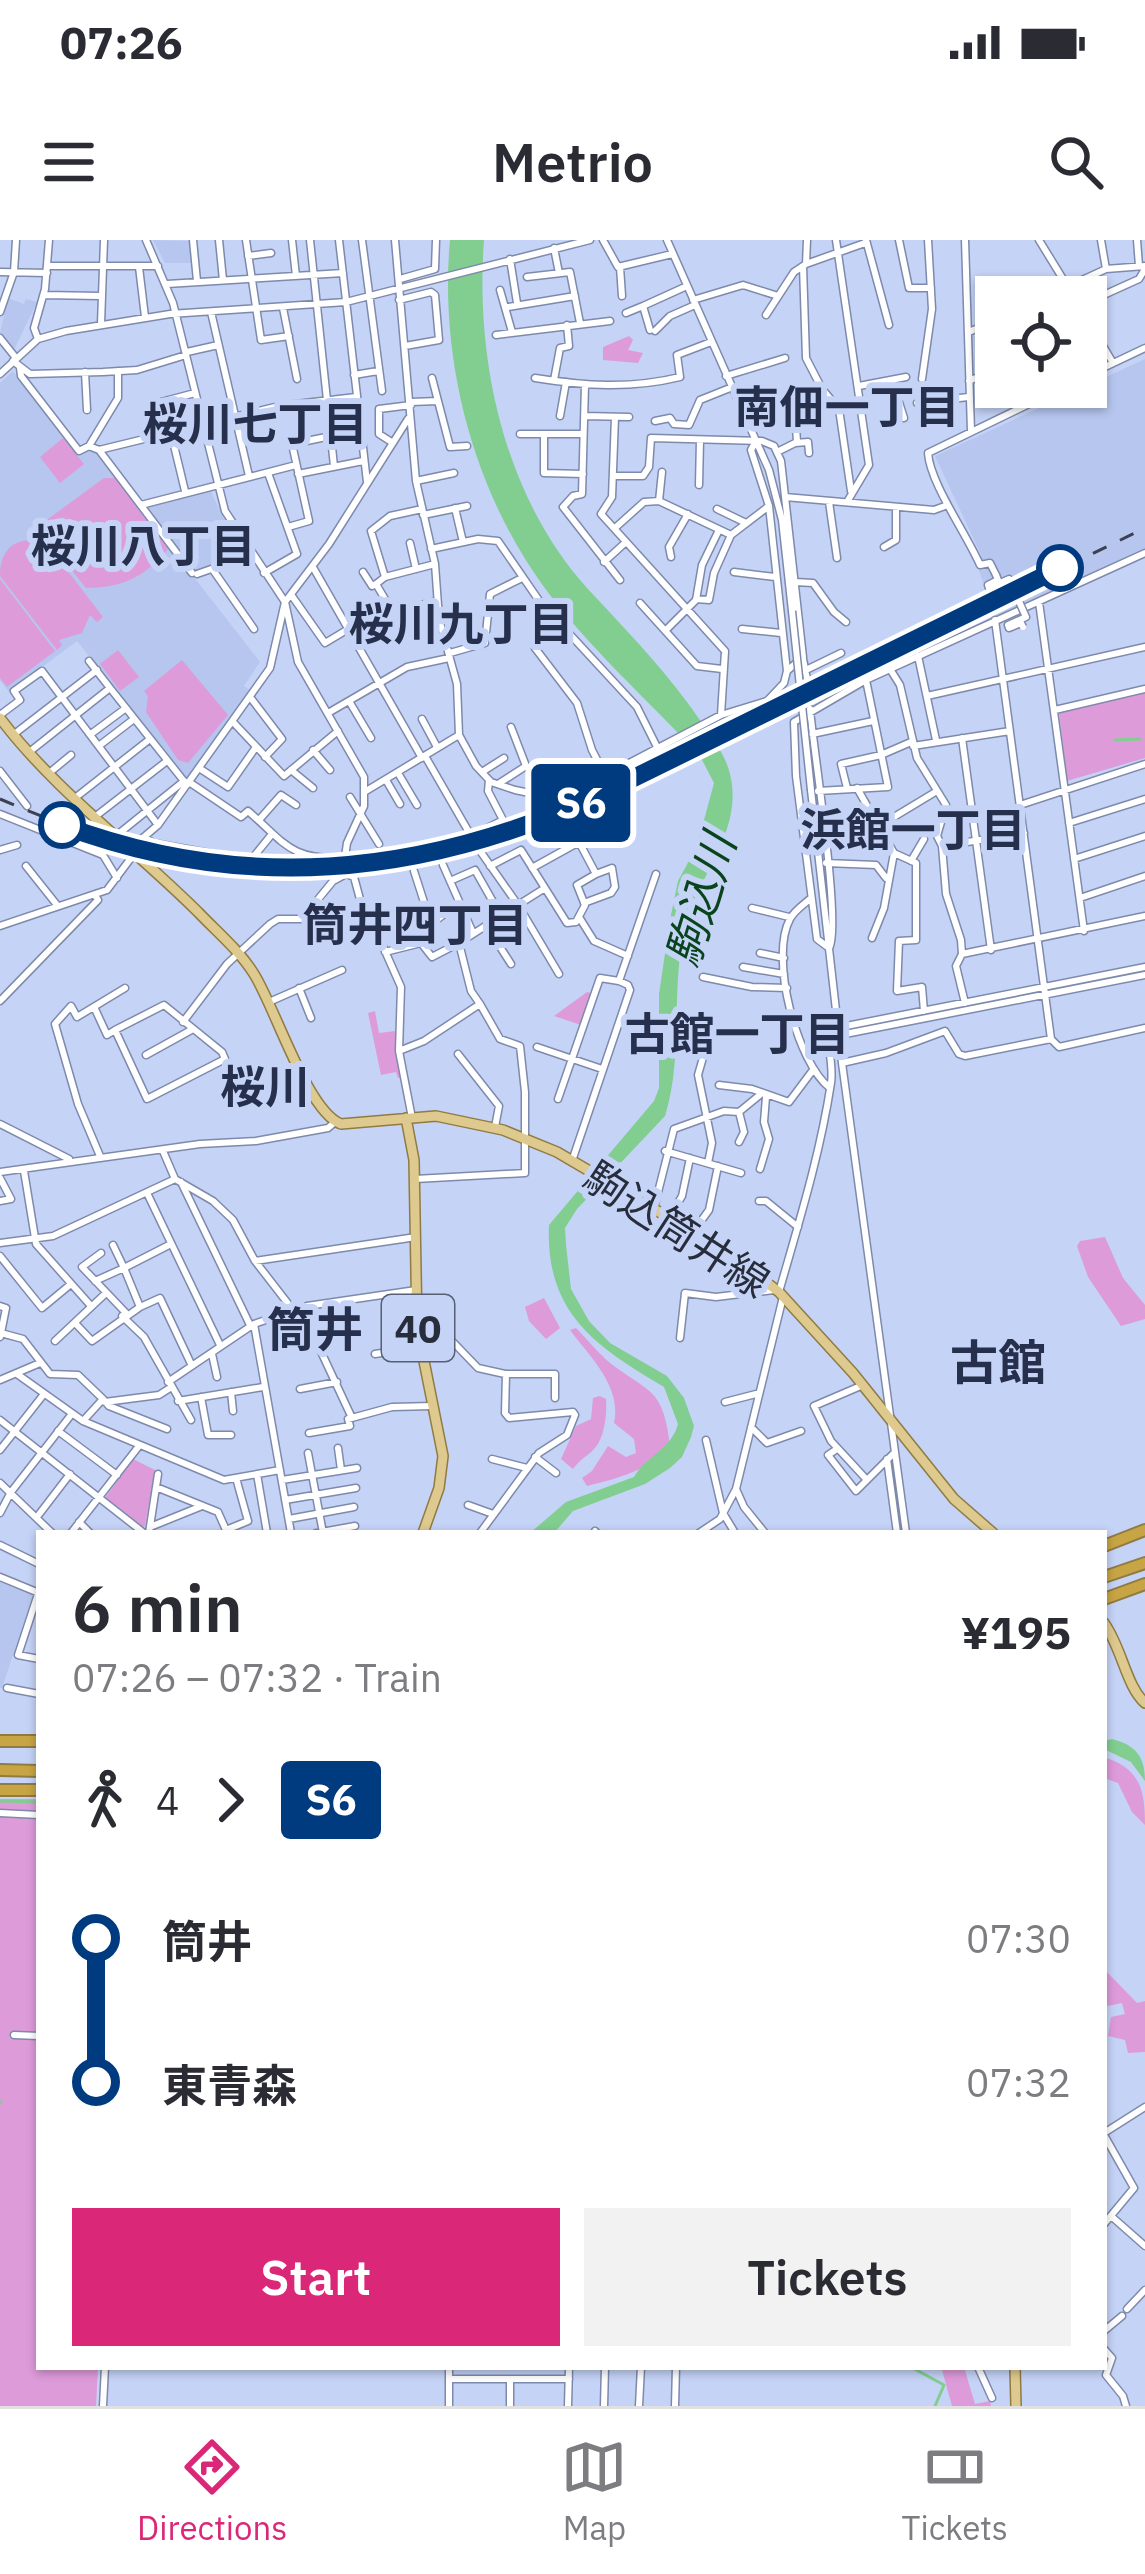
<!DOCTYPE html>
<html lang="en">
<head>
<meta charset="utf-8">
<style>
  :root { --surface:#fff; --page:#f2f2f3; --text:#2b2b33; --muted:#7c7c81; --line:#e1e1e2; --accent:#db2777 }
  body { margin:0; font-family:"IBM Plex Sans","Noto Sans JP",sans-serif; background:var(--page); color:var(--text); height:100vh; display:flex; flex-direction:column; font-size:45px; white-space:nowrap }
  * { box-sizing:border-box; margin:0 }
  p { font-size:39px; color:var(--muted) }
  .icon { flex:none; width:66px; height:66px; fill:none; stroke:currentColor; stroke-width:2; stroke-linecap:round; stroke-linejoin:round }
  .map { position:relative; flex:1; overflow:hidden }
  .drawer { position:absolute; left:36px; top:1290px; width:1071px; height:840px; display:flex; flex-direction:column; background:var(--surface); border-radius:0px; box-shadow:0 3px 9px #0004 }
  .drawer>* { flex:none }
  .badge { padding:0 24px; border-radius:9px; font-size:42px; line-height:78px }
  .tools { position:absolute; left:975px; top:36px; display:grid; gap:24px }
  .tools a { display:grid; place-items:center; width:132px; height:132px; border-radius:0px; background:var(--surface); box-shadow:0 3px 9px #0004; font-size:60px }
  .map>.badge { position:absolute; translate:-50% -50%; box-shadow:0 0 0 6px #fff }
  .legs { display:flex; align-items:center; gap:18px; height:132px; padding:0 36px; font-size:39px }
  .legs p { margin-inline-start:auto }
  .headline { display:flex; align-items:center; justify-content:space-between; height:204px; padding:0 36px }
  h1 { font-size:66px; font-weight:600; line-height:90px }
  .button { display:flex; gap:24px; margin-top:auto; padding:24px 36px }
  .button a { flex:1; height:138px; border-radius:0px; background:var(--accent); color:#fff; font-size:48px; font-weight:600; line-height:138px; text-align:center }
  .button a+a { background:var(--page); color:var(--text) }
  ul { padding:0 36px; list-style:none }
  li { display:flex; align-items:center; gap:42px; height:144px; font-size:45px }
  li i { display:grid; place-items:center; width:18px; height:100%; margin:0 15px; background:currentColor }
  li i::after { content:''; width:30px; height:30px; margin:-15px; border:9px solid; border-radius:50%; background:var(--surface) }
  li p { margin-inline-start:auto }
  li:first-child i { background:linear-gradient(#0000 50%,currentColor 0) }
  li:last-child i { background:linear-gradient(currentColor 50%,#0000 0) }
  .status { display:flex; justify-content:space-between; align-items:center; height:84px; padding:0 60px; background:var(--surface); direction:ltr }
  .status svg { height:33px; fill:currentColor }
  header { display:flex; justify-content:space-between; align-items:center; height:156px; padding:0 36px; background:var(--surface); font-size:54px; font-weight:600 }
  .menu { display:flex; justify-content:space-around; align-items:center; height:168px; border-top:3px solid var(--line); background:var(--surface); font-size:33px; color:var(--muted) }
  .menu a { display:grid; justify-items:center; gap:6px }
  .menu .active { color:var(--accent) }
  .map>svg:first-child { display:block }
  .built { fill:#b6c6ef }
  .green { fill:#de9bda }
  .water { fill:#81ce90 }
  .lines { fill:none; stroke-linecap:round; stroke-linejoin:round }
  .stream { stroke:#81ce90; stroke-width:3 }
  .minor-casing { stroke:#7e8aac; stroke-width:9 }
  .major-casing { stroke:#907b41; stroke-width:12 }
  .highway-casing { stroke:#907b41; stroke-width:14 }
  .minor { stroke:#fff; stroke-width:6 }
  .major { stroke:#dec98f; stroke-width:9 }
  .highway { stroke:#c8a544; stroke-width:10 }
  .rail { stroke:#3b4152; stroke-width:3; stroke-dasharray:15 15; stroke-linecap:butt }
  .minor-bridge-casing { stroke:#7e8aac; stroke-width:9; stroke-linecap:butt }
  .minor-bridge { stroke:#fff; stroke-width:6 }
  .line-1-casing { stroke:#fff; stroke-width:27 }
  .line-1 { stroke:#003b80; stroke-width:18 }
  .stop-1-dot { fill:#fff; stroke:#003b80; stroke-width:6 }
  .labels { text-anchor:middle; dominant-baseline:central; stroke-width:12; stroke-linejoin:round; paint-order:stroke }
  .shield { fill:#c5d3f7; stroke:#575f73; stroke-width:3 }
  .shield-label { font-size:39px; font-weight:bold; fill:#282d3b }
  .street-label { font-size:42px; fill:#282d3b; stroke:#c5d3f7 }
  .neighbourhood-label { font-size:45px; font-weight:bold; fill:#262f4b; stroke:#c5d3f7 }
  .water-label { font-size:45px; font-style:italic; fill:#09441c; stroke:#c5d3f7 }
  .quarter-label { font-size:48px; font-weight:bold; fill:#262f4b; stroke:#c5d3f7 }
</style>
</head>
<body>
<div class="status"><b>07:26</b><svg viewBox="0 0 49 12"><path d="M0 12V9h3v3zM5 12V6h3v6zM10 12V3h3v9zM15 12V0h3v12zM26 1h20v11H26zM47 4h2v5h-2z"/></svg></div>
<header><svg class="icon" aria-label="menu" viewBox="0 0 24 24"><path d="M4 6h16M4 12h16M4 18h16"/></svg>Metrio<svg class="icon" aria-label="search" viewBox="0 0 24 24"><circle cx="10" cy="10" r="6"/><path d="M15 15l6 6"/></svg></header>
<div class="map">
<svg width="1145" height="2166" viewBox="0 0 1145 2166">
  <rect width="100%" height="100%" fill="#c5d3f7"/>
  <path class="built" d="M153 0 191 1 193 23H165Z
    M8 58 24 64 26 59 37 62 14 110 0 93Z
    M1145 119V309L786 474 779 461 987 353 975 320 982 317 935 216Z
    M13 131 79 216 88 209 95 210 260 422 244 446 250 450 246 457 187 538 77 401 9 452 0 440V143Z
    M209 248 241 313 195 333 143 266Z
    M0 1340 33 1354 2 1448H0Z"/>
  <path class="green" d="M629 96 633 100 628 110 643 113 638 123 603 120V107Z
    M63 198 84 224 60 243 40 217Z
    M104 238H115L168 309C145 337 122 348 86 348L37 287Z
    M38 292 103 377 97 382 90 375 82 393 59 400 62 405 57 410 0 336C0 315 9 300 32 300Z
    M0 339 55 411 7 447 0 438Z
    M118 410 139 437 120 451 100 424Z
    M182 420 228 475 188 523 178 520 146 472 148 456 144 451Z
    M1145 451V518L1067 541 1059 472Z
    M587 752 591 753 581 785 554 776Z
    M375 771 379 793 395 791 404 837 398 838 396 832 381 835 368 773Z
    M1105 997 1123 1038 1145 1065V1079L1121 1086 1088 1037 1077 1006 1080 1001Z
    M544 1058 560 1088 546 1099 529 1081 525 1067Z
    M576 1088C587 1099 598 1113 610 1123 651 1154 663 1148 670 1205 649 1231 618 1238 587 1246L582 1238 592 1231 608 1206 626 1217 636 1213 634 1199 614 1183C622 1147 591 1118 570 1090Z
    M600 1156 606 1159C607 1173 605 1197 595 1208 588 1216 580 1219 573 1229L561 1219 576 1186 591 1179 593 1158Z
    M133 1219 155 1230 145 1286 141 1287 105 1258Z
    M1104 1517C1140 1529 1145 1549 1145 1585L1132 1572 1118 1543 1104 1538Z
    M0 1559H39V2127H98L96 2166H0Z
    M1106 1731 1137 1763 1145 1761V1812L1128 1813 1125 1800 1108 1796 1111 1777 1125 1774 1122 1763 1108 1766 1104 1761Z
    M945 2127H964L975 2164 990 2161 991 2166H952L942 2130Z"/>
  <path class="water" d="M450 0H484C475 120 504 256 587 348 629 393 670 435 704 486 714 501 726 516 730 534 744 591 698 635 685 687 670 750 684 815 665 876L577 969 565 988 566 1005 571 1049 589 1081 610 1103 667 1136 684 1158 694 1186 691 1197 682 1217 670 1228 645 1244 573 1271 554 1293H530L566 1262 634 1237C646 1216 671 1210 678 1184L664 1147C597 1107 545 1074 549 985L654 861 659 848V754L670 680 678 641 697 606 714 543 700 516C649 461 588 407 544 347 473 250 439 119 450 0Z
    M1112 1499C1136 1505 1145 1517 1145 1541L1131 1522 1104 1509V1501Z"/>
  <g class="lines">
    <path class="stream" d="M1115 500 1140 499
      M0 1561 39 1562
      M0 1862H1
      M911 2127 944 2145 935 2166"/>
    <g class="minor-casing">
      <path id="minor" d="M146 0 173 63 225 271 285 362 298 422 364 537V566L347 603 344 624
        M193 0 197 41
        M219 0 223 40
        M246 0 261 100 289 96
        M292 0 296 36
        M310 0 334 226
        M339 0 367 242
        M362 0 382 151
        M395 0 416 241 435 324 439 379 457 444 459 495 476 526 491 542 515 550 544 556 568 555 721 475 767 461 784 443 787 431 769 266 751 210 756 201
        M603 0 618 27 672 14
        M667 0 769 230 782 280 792 371
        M807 0 806 24 803 26 806 118 822 149 839 169 851 251
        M836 0 869 225 847 262
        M866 0 889 85
        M899 0 909 48H931
        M965 0 971 191
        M1039 0 1074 57
        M1101 0 1106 29
        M1137 0 1139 26
        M554 8 559 33
        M248 16 271 13
        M510 19 517 63
        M806 24 865 3
        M47 26H158
        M139 27 145 77
        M620 27 622 56
        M0 32 47 33
        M527 37 570 32 580 83
        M400 39 435 29 436 0
        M167 44 343 33
        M1008 49 1012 57
        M500 50 512 92
        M44 55 100 56
        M1045 57 1106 29 1145 26
        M399 60 431 52 435 55 439 100 405 106
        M693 60 743 45 778 56
        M1086 63 1139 39 1145 29
        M508 67 575 56
        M283 68 297 139
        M0 72 14 32 16 0
        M211 72 249 236
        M626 73 643 66
        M766 75 794 32 803 26
        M1086 77 1113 123
        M101 84 104 0
        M650 90 643 66 687 46
        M655 91 670 76 695 65
        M969 92 996 80
        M496 95 610 81
        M0 98 16 118
        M38 99 34 88 45 49 49 0
        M187 112 218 105
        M13 121 30 134 103 132 137 130 186 115
        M20 128 21 136 79 211 89 206 99 210 192 333
        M85 132 87 170
        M0 134 38 99 66 91 170 74 346 62 590 0
        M354 135 378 131
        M726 136 785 118
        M1086 136 1145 108
        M432 138 450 207 467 206
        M535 138C585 146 631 149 680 137L677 115 711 102
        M922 139 932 69 928 0
        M554 140 560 108 569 106 567 85
        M892 140 904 178
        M969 141 996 129
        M585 145 582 254 573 256 563 267 620 340
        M859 146 906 137
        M796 154 822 149
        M161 162 195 153
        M411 162 438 161
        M917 163 968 157
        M795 172 797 202
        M560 176 566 142
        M585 176 629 177
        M615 177 612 257 601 274 725 411 721 475
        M655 181 670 178 674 184 689 185 700 160 730 148
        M171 193 185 251
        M520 194H583
        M544 194V233L583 234
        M393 203 379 194V169L411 165
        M89 206 118 158V131
        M99 210 279 166 356 157
        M777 212 795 203 808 202 809 213
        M298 234 363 221
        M613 236H643L649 227 651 198 762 201 774 206 781 221 803 417 787 431
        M416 241 454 233
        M699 245 700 200
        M785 257 934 270 945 266
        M659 261 662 232
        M829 262 837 318
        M141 265 296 225
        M455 268 463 302
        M717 269 744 282
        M423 275 467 266
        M288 287 309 281 292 204 331 196
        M615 288 644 262 659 261 731 295 769 266
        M410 303 416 329
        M884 307 896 300V267
        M431 309 478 299 498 301 540 362 637 467 658 509
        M671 317 669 307 688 274
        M604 322 626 302
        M314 329 422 518
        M213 330 254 389
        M363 332 372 346 376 344 395 376
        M734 332 775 337
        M264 333 297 314 268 233
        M197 334 251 315
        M996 335 990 323 980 325C966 293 930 243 928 213L1064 147
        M385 337 371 291 390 276 422 269
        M795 342 813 343 834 372 846 382
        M376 344 385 337 435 324
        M292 356 325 403 350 388
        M696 359 709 360 714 333 731 295
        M1039 362 1084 691
        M640 363 697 426 722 429
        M404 369 437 361
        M554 378 537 395 535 408 577 463 592 510 606 537
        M995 380 1051 799
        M410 382 439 376
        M742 389 781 393
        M666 390 696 360 702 325 719 290
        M450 413 485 403 490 354 522 338
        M918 416 936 500
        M803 419 807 439
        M89 421 110 448
        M890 429 900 445 917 518 946 565 937 596 942 606 946 654 961 700 962 714 956 726 965 763
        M806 430 841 413
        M927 456 1145 407
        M250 457 282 499 265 517
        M349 461 371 498
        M810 469C813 507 842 687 829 708L817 699 796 536 794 482 866 440 1145 313
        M1055 470 1145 449
        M328 473 407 427 449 418
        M0 475 20 460 14 451 42 431 158 585
        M422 479 437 507
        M233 482 284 536 338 491
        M91 494 126 468
        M812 494 873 481
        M13 495 97 430
        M962 498 991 710
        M100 505 134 479
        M913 506 1010 491
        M313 510 330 530
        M28 513 110 448 187 545
        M425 516 474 601
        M199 528 228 547 256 507
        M291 530 313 548
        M0 531 27 566
        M482 532 504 518
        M398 533 417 565
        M48 534 71 515
        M386 540 400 564
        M189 542 241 577 248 571C285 603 290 620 343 618
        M498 544 526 526 511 487
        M847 548 841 524 881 515 911 502
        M857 548 894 613 884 668 872 698
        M811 550 842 823 906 1293
        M366 551 459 495
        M818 551 888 547 866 440
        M350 557 379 604
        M75 558 150 499
        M1020 565 1145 524
        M0 574 103 615 117 638
        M96 576 167 521
        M259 580 281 555 296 565
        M1069 583 1145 559
        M879 586 937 551
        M117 595 184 541
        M472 596 503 580 488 551 489 540
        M144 597 153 603 220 615
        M942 606 1024 593
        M131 608 158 585 270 428 285 362 329 304 408 179
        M0 610 17 605
        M894 613 916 623V700L899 701 897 751 922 747 924 771
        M255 615 272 594
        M1074 619 1145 596
        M911 621 924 599
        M826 623 876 625 886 638
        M443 625 473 693
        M26 626 57 665
        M490 626 521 610 567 683 576 682 585 665 577 645 596 634 579 602 532 628
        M414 631 431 684 459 663
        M344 633 354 637 364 674 377 693 401 747 399 811 412 878
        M450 641 475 630 501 676
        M545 648 518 665 559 734
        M1080 658 1145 636
        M810 659C803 665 794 671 790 679 769 717 797 823 830 848
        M584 663 611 653 615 647 612 628 596 634
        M752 668 789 677
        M579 677 594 701 628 716
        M486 685 511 724
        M0 686 107 650 134 614
        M385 712 421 703 432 717 459 703
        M760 713 784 718
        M962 714 1145 676
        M743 727 784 734
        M703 737 752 747 787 748
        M299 748 311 778
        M0 761 98 660 95 655
        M269 762 342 730
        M95 769 107 795 115 790 147 859 225 819 222 812 164 765 115 790
        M183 782 227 724 270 684 278 679H302L333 641 344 635
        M832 806V798L840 795 1145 735
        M537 807 602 829
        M706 807 698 835 712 903 708 923
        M399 811 424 801 480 764 471 751 459 703 518 665 478 608
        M458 814 499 866 495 887
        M146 815 193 789
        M842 823 886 813 945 791 959 814 965 816 1051 799 1059 807 1145 788
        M719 845 752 849 789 862 813 830
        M558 859 600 738 619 741
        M739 872 761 854
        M0 884 69 919
        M163 911 175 939 213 961 233 980 255 1021 293 1070
        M665 911 741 933
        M100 916 78 864 55 784 71 766 77 777 125 748
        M572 921 630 750 628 745 619 741 656 634
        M760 929 769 899 764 882 766 857
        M24 931 36 1004 91 1066
        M0 932 200 904 256 901 328 888 335 882
        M0 938 11 959 0 961
        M415 939 525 933V852L520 806 500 799 480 764
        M181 942 250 1085
        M148 955 220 1105
        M759 961H766L798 987
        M654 968 674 889 724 871 739 872 744 892 739 902
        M670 976 682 956 690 918
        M693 992 709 970 718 926
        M0 1003 53 996 175 939
        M113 1005 124 1028 171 1004
        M101 1013 82 1027 126 1073
        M0 1016 42 1068 71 1044
        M255 1021 416 997
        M95 1041 124 1028 140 1067 160 1058 192 1126
        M779 1052C799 982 820 915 831 843 834 824 825 801 831 789L1145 727
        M0 1066 6 1068 1 1093
        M122 1076 144 1097 191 1180
        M75 1083 92 1101 140 1067
        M254 1084 291 1293
        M0 1097 1 1093 23 1099 50 1134 78 1135 103 1159
        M680 1098 685 1053 716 1057 774 1050
        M55 1101 106 1053
        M420 1102H453L478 1128 505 1134
        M317 1103 352 1178
        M212 1114 217 1137
        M375 1114 421 1107
        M17 1134 83 1181 224 1240 280 1230
        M0 1140 40 1123
        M168 1142 254 1084 307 1066 416 1050
        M863 1145 814 1166 831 1201 867 1240
        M300 1149 337 1142
        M231 1152 233 1171
        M201 1157 208 1195H231
        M178 1161 263 1147
        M105 1162 159 1155 170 1148
        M725 1162 756 1154
        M0 1180 144 1293
        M83 1181 103 1159 109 1166 167 1189
        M751 1187 767 1203 801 1191
        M58 1191 117 1235
        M309 1193 350 1186 348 1179 392 1167 433 1166
        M706 1200 723 1273 735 1293
        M338 1208 341 1230
        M837 1209 828 1215 856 1251 893 1214
        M0 1210 44 1154
        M308 1213 323 1293
        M535 1217 556 1233
        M492 1219 527 1228
        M887 1219 897 1293
        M257 1234 267 1293
        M282 1240 357 1228
        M0 1243 52 1293
        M156 1247 218 1272 226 1290 248 1281 236 1238
        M736 1249 744 1267 765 1293
        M285 1260 356 1248
        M468 1265 493 1274
        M0 1273 11 1252 71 1175
        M37 1277 70 1234
        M289 1279 354 1267
        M79 1282 90 1293
        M150 1287 202 1266
        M595 1291 597 1293
        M71 1293 139 1206
        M149 1293 158 1234
        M316 1293 355 1286
        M480 1293 539 1213 567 1195 575 1175 573 1172 509 1178 505 1173 506 1134H555V1158
        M699 1293 720 1279 736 1249 783 1057
        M0 1305 39 1324
        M0 1337 39 1353
        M39 1351 18 1415 39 1419
        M7 1448 39 1454
        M0 1573 39 1575
        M14 1795 39 1796
        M1104 1893 1145 1867
        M1104 1895 1134 1948 1104 1984
        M1111 1976 1145 2006
        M1127 2069 1145 2050
        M1104 2091 1122 2076
        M1104 2109 1112 2118 1106 2135 1123 2156 1126 2166
        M978 2127 992 2158
        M449 2139H569
        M103 2166 105 2127
        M449 2166V2127
        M510 2166V2139
        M568 2166 569 2127
        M604 2166 605 2127
        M639 2166 641 2127
        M675 2166 676 2127"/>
    </g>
    <g class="major-casing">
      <path id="major" d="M0 478C56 552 133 607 198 672 217 692 240 711 254 734 275 767 307 871 341 884L436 876 503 890 557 912 724 1010 779 1052 853 1133 954 1259 993 1293
        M406 878 414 920 417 1086 443 1216 439 1248 423 1293
        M1104 1383C1122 1408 1126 1446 1145 1463
        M1015 2127 1016 2166"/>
    </g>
    <g class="highway-casing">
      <path id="highway" d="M1104 1306 1145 1290
        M1104 1337 1145 1323
        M1104 1359 1145 1344
        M0 1501H39
        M0 1530 39 1531
        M0 1550H39"/>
    </g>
    <use href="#minor" class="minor"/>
    <use href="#major" class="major"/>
    <use href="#highway" class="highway"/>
    <path class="rail" d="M0 559C208 650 384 651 591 559L1145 288"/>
    <g class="minor-bridge-casing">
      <path id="minor-bridge" d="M996 335 998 340 988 345 989 348 1009 339 1026 377 1008 385 1009 388 1021 383 1023 387
        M792 371 811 550"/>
    </g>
    <use href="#minor-bridge" class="minor-bridge"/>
  </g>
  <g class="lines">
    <g class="line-1-casing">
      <path id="line-1" d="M62 585C243 653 418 636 591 559L1060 328"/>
    </g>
    <use href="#line-1" class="line-1"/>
  </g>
  <g class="stop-1-dot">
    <circle cx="1060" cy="328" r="21"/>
    <circle cx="62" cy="585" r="21"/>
  </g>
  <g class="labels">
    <rect class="shield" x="382" y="1055" width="72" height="66" rx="9"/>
    <g class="shield-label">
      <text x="418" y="1088">40</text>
    </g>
    <g class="street-label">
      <text transform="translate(677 989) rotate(33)">駒込筒井線</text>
    </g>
    <g class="neighbourhood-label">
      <text x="847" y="166">南佃一丁目</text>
      <text x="255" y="183">桜川七丁目</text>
      <text x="143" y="305">桜川八丁目</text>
      <text x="461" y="383">桜川九丁目</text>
      <text x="913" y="589">浜館一丁目</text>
      <text x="415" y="684">筒井四丁目</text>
      <text x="737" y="793">古館一丁目</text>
      <text x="265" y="846">桜川</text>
    </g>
    <g class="water-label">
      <text transform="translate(700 660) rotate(-73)">駒込川</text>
    </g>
    <g class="quarter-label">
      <text x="315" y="1089">筒井</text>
      <text x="998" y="1122">古館</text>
    </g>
  </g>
</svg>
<div class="tools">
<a><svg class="icon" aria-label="locate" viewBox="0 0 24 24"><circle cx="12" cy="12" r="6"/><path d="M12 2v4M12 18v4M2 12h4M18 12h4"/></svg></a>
</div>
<b class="badge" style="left:581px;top:563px;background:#003b80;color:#fff">S6</b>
<section class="drawer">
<div class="headline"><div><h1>6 min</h1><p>07:26 – 07:32 · Train</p></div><b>¥195</b></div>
<div class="legs"><svg class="icon" aria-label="walk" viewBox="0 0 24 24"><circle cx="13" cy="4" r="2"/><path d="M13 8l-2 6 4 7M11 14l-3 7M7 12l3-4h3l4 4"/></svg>4<svg class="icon" aria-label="forward" viewBox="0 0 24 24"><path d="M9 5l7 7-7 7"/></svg><b class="badge" style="background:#003b80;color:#fff">S6</b></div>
<ul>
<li><i style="color:#003b80"></i><b>筒井</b><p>07:30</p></li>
<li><i style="color:#003b80"></i><b>東青森</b><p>07:32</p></li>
</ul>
<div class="button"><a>Start</a><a>Tickets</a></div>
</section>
</div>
<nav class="menu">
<a class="active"><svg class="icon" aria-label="directions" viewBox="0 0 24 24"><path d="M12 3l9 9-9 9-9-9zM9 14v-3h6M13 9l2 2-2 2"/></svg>Directions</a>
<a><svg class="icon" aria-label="map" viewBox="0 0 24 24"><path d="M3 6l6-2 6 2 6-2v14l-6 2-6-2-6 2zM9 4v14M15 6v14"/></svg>Map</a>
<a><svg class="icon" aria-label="tickets" viewBox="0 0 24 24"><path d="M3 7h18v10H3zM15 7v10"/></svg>Tickets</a>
</nav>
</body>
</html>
